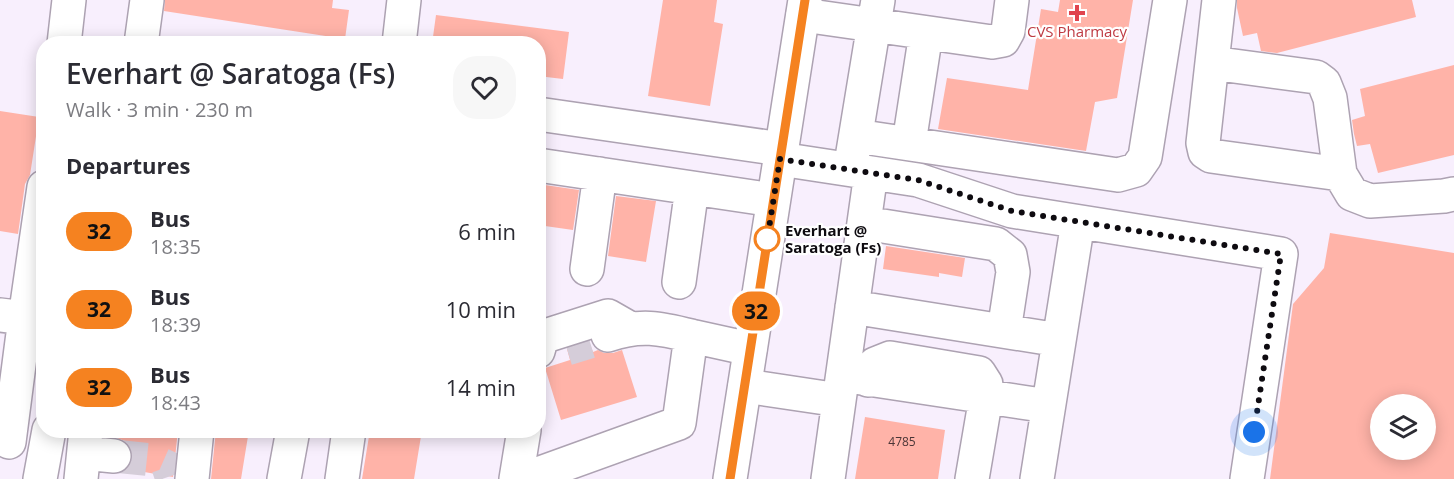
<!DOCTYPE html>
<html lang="en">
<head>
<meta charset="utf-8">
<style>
  :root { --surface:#fff; --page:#f7f7f7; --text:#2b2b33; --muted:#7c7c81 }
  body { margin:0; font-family:"Open Sans",sans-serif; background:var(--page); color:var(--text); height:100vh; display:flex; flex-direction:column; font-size:22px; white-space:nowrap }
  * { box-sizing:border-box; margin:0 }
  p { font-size:20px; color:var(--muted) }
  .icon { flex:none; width:33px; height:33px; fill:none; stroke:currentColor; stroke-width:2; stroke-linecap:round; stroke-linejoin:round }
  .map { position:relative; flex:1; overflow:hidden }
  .sheet { position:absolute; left:36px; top:36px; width:510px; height:402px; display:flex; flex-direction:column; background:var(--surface); border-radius:24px; box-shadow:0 3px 15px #0003 }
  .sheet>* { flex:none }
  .badge { padding:0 12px; border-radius:20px; font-size:21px; line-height:39px }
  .controls { position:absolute; left:1370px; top:394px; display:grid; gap:12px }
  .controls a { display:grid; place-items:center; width:66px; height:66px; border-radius:50%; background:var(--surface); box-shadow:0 3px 15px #0003; font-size:30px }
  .you { position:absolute; width:30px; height:30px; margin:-15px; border:4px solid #fff; border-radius:50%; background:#1a73e8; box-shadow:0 0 0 9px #1a73e833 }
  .map>.badge { position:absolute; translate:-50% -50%; box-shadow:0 0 0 3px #fff }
  h2 { padding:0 30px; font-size:22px; line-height:54px }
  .round { display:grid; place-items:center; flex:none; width:63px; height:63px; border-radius:24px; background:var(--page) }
  .summary { display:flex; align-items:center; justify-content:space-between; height:102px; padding:0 30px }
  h1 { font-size:28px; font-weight:600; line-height:45px }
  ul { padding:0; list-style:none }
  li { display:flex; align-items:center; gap:18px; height:78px; padding:0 30px }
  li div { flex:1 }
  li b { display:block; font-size:22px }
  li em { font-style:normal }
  li .badge { min-width:66px; font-weight:700; text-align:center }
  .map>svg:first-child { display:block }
  .building { fill:#ffb3a8; fill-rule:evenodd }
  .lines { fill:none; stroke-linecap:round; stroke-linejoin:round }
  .minor-tunnel { stroke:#d5cdd9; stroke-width:33; stroke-dasharray:33 16; stroke-linecap:butt }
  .minor-casing { stroke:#ada2b2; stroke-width:36 }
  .major-casing { stroke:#ada2b2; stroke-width:36 }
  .minor { stroke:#fff; stroke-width:33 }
  .major { stroke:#fff; stroke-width:33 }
  .line-casing { stroke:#fff; stroke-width:14 }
  .line { stroke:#f58220; stroke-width:9 }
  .walk { stroke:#0e0b10; stroke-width:6; stroke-dasharray:0 10.8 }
  .health-dot { fill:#e0444e; stroke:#fff; stroke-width:2 }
  .stop-dot { fill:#fff; stroke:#f58220; stroke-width:3 }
  .labels { text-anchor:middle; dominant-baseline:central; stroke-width:4.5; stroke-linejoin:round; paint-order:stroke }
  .number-label { font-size:12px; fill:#4a3536 }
  .health-label { font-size:15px; fill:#be3a42; stroke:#fff }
  .stop-label { font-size:15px; font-weight:bold; fill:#0e0b10; stroke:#fff; text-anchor:start }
</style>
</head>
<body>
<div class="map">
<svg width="1454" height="479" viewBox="0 0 1454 479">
  <rect width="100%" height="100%" fill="#f8effd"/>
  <path class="building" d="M165 0H333L332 8 349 10 345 39 164 11Z
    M663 0H717L714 22 723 24 710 106 648 96Z
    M1060 0H1133L1117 98 1095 102 1086 151 938 129 947 78 1028 90 1041 9 1058 12Z
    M1237 0H1412L1416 17 1277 53 1261 51 1257 33 1243 36 1237 8Z
    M436 15 569 32 563 79 538 76V44H432Z
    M1454 65V155L1378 173 1370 144 1357 146 1354 134 1352 120 1365 116 1360 89Z
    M0 111 39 117 30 175 25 184 18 234 0 231Z
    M538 184 579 190 573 230 538 225Z
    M616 196 656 201 646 262 608 256Z
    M1330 233 1454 253V479H1270L1293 304 1324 268ZM1380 405H1425V450H1380Z
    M886 246 965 258 962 277 939 273V277L883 269Z
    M589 342 593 352 598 350 604 353H613L622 350 637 397 561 420 545 368 570 360 567 349Z
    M865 417 945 430 938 479H855Z
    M118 430H178L173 477 127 469 133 458 131 449 125 441 117 438Z
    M216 430H249L241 479H211Z
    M370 430H422L414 479H362Z"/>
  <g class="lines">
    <path class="minor-tunnel" d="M567 349 590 342
      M114 456 152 460 168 467 171 476"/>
    <g class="minor-casing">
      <path id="minor" d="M1219 0 1203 143 1205 152 1211 156 1340 174 1352 194 1370 201 1444 196 1454 194
        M803 15 992 42 1003 40 1008 31 1012 0
        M64 44 69 0
        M141 44 147 0
        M399 44 404 0
        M1212 63 1316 77 1324 83 1330 98 1340 174
        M538 114 781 149
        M856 136 1118 175 1136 170 1145 157 1170 0
        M909 143 926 33
        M852 158 878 0
        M780 159 918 180 1012 211 1281 254 1247 479
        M538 165 773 200
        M864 223 996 244 1010 255 1013 272 1004 331
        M587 269 600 174
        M679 282 692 188
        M852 307 1059 340
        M0 315 25 318 9 442
        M25 318 44 187
        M608 335C640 324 660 328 691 336
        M538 351 542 337 608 316 629 328
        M848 376 1048 406
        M868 380 875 364 890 358 979 373 986 384V397L972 479
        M745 386 839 400
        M84 453 114 456
        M40 479 49 430
        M81 479 86 430
        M192 479 197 430
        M284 479 293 430
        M342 479 349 430
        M516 479 524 430
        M524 479 679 423 691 336 750 349
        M828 479 871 173
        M1037 479 1078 222"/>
    </g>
    <g class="major-casing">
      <path id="major" d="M730 479 805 0"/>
    </g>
    <use href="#minor" class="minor"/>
    <use href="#major" class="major"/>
  </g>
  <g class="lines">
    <g class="line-casing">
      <path id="line" d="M730 479 805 0"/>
    </g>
    <use href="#line" class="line"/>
    <path class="walk" d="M767 239 766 247 780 159 918 180 1012 211 1281 254 1254 432"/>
  </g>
  <path class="health-dot" d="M1074 4h6v6h6v6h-6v6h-6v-6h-6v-6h6z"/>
  <circle class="stop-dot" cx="767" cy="239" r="12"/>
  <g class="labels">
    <g class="number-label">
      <text x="902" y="441">4785</text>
    </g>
    <g class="health-label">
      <text x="1077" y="31">CVS Pharmacy</text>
    </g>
    <g class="stop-label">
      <text x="785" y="230">Everhart @<tspan x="785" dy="17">Saratoga (Fs)</tspan></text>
    </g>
  </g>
</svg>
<div class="controls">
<a><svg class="icon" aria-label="layers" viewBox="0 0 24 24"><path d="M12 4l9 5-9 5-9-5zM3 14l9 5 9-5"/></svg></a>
</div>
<div class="you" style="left:1254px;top:432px"></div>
<b class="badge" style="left:756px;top:311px;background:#f58220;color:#111">32</b>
<section class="sheet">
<div class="summary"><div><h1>Everhart @ Saratoga (Fs)</h1><p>Walk · 3 min · 230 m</p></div><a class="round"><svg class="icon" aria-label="heart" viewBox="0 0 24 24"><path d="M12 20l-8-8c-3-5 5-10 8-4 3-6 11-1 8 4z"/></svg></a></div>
<h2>Departures</h2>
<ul>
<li><span class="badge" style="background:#f58220;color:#111">32</span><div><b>Bus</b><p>18:35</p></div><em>6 min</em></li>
<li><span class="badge" style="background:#f58220;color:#111">32</span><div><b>Bus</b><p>18:39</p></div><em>10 min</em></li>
<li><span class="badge" style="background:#f58220;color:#111">32</span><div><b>Bus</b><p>18:43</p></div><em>14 min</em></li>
</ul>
</section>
</div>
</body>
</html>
